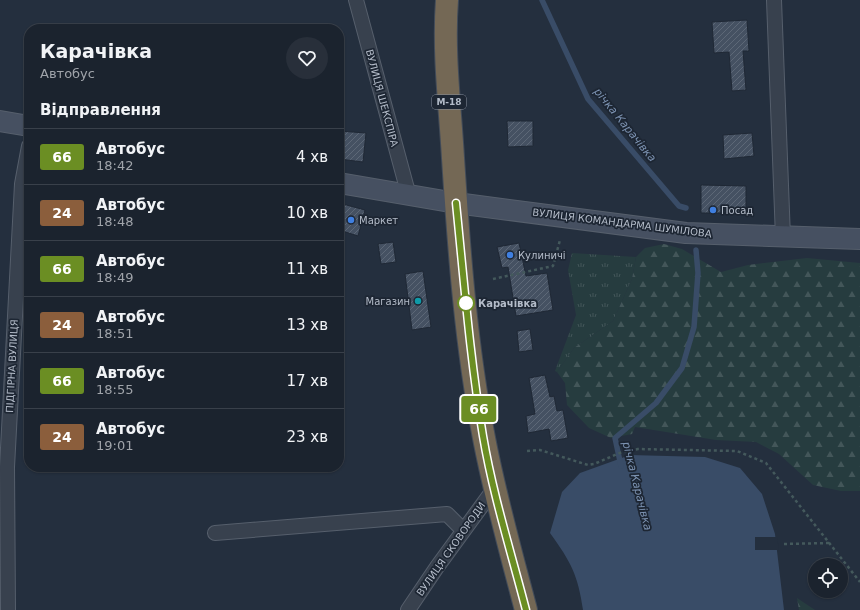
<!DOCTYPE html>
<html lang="uk">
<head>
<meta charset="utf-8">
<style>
  :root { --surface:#1b232e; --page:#282f3a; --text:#f1f3f6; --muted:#a0a4aa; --line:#39404a }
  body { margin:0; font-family:"DejaVu Sans",sans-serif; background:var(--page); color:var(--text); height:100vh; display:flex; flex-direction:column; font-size:15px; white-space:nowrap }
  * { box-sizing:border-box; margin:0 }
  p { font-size:13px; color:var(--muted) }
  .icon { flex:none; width:22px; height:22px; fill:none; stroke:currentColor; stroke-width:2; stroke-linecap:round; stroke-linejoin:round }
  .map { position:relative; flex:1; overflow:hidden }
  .drawer { position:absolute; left:24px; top:24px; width:320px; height:448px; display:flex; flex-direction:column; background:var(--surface); border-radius:16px; box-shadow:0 1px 3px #0004,0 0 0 1px var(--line) }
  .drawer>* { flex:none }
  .badge { padding:0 8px; border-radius:3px; font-size:14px; line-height:26px }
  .fabs { position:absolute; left:808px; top:558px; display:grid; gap:8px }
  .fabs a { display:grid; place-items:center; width:40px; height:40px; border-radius:50%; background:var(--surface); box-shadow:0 1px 3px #0004,0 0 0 1px var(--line); font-size:20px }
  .map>.badge { position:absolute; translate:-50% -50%; box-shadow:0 0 0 2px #fff }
  h2 { padding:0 16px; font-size:15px; line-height:36px }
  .round { display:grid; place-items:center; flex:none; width:42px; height:42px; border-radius:21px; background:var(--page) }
  .head { display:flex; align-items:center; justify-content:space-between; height:68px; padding:0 16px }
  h1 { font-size:19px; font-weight:800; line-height:30px }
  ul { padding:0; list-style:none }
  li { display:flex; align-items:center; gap:12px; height:56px; padding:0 16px; border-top:1px solid var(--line) }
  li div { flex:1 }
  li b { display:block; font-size:15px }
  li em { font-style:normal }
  li .badge { min-width:44px; font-weight:700; text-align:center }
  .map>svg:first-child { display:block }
  .grass { fill:url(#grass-tufts) }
  .forest { fill:url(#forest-firs) }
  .water { fill:#394c67 }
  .pier { fill:#242f3e }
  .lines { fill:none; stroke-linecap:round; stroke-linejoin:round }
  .stream { stroke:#394c67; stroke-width:5.5 }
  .building { fill:url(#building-hatch); stroke:#1f2835 }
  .street-casing { stroke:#565f6c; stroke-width:16 }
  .secondary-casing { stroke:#565f6c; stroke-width:22 }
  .highway-casing { stroke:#434c59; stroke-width:24 }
  .path { stroke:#44595c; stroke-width:2.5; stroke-dasharray:3 3; stroke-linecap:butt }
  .street { stroke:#38414e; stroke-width:14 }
  .secondary { stroke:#465061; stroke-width:20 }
  .highway { stroke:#746855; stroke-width:22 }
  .line-casing { stroke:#fff; stroke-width:9 }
  .line { stroke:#6b8e23; stroke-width:6 }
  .shop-dot { fill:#3f7fe0; stroke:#1d2633; stroke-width:1.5 }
  .culture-dot { fill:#0f9aa8; stroke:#1d2633; stroke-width:1.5 }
  .stop-dot { fill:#fff; stroke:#6b8e23; stroke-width:2 }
  .labels { text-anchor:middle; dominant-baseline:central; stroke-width:3.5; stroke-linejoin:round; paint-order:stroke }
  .shield { fill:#1d2633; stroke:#878f9c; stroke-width:1 }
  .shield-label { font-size:9px; font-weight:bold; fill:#b4bcc9 }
  .street-label { font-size:10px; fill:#b4bcc9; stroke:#1d2633 }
  .poi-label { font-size:10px; fill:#b4bcc9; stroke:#1d2633; text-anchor:start }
  .stop-label { font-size:10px; font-weight:bold; fill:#b4bcc9; stroke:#1d2633; text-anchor:start }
  .water-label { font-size:11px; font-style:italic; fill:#7c92b1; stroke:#1d2633 }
</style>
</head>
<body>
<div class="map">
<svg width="860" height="610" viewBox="0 0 860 610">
  <defs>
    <pattern id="grass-tufts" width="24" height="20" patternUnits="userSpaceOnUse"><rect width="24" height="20" fill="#263c3f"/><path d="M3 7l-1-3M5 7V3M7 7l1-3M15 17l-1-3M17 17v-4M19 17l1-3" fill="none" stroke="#435659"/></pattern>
    <pattern id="forest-firs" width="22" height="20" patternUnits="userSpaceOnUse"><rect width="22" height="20" fill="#263c3f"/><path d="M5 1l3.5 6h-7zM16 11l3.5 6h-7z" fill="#435659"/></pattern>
    <pattern id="building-hatch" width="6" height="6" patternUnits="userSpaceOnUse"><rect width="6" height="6" fill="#455162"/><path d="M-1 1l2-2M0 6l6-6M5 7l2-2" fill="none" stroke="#5d6877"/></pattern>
  </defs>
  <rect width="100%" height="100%" fill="#242f3e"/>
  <path class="grass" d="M572 253 636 257 632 279 613 321 574 348 557 372 555 371 576 315 568 270Z"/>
  <path class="forest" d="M664 244 682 249 721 272 748 265 807 258 860 263V491H841L813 485 779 454 756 442 716 440 635 427 632 434 611 438 589 428 567 405 565 383 557 372 574 348 613 321 632 279 636 257 645 248Z
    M797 598 815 610H799Z"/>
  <path class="water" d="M630 455 705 457 740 468 762 494 775 534 784 610H583C578 575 571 562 550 533L562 492 580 473Z"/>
  <path class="pier" d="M755 537H777L779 550H755Z"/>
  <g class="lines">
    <path class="stream" d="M542 0 588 99 679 206 686 208
      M621 466 615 438 656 403 682 368 694 327 698 273 696 250"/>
  </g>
  <path class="building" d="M747 20 749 51H743L746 90 732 91 729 52 714 53 712 22Z
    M507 121H533V146L508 147Z
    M339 131 366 133 363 162 339 159Z
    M752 133 754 156 724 159 723 135Z
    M701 185 746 186V213H701Z
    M339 203 365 210 358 236 339 230Z
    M393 242 396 262 381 264 378 244Z
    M519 243 526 276 547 273 553 310 516 316 508 267 502 268 497 247Z
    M423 271 431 327 412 330 405 274Z
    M530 329 533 350 519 352 517 331Z
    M545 375 550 397 554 396 557 411 563 410 568 438 551 441 549 429 528 433 526 416 535 414 529 378Z"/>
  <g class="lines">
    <g class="street-casing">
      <path id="street" d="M356 0 409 196
        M774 0 783 238
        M215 533 447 514 463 530
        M8 610 7 467 22 184 29 146
        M408 610 437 567 494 489"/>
    </g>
    <g class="secondary-casing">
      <path id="secondary" d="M0 121 29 126
        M339 183 456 203 686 233 860 239"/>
    </g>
    <g class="highway-casing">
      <path id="highway" d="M447 0C443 52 450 106 453 158 459 251 466 346 484 438 495 496 511 553 526 610"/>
    </g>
    <path class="path" d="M493 279 553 266 560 240
      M527 451 540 450 588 465 594 464 622 452 638 449 737 451 766 463 860 582
      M784 544 829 543"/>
    <use href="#street" class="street"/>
    <use href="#secondary" class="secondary"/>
    <use href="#highway" class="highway"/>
  </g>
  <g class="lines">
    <g class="line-casing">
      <path id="line" d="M456 203C464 281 470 358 483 436 493 495 511 552 526 610"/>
    </g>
    <use href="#line" class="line"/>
  </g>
  <g class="shop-dot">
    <circle cx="713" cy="210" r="4"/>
    <circle cx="351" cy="220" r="4"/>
    <circle cx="510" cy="255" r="4"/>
  </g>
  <circle class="culture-dot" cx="418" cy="301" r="4"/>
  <circle class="stop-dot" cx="466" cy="303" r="8"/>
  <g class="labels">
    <rect class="shield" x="432" y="95" width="34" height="14" rx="3"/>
    <g class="shield-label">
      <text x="449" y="102">М-18</text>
    </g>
    <g class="street-label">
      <text transform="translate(382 98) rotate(75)">ВУЛИЦЯ ШЕКСПІРА</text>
      <text transform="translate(622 223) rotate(7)">ВУЛИЦЯ КОМАНДАРМА ШУМІЛОВА</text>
      <text transform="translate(12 366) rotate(-87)">ПІДГІРНА ВУЛИЦЯ</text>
      <text transform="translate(451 549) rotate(-55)">ВУЛИЦЯ СКОВОРОДИ</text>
    </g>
    <g class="poi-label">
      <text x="721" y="210">Посад</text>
      <text x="359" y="220">Маркет</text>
      <text x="518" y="255">Кулиничі</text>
      <text x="410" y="301" text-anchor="end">Магазин</text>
    </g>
    <g class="stop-label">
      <text x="478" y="303">Карачівка</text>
    </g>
    <g class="water-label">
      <text transform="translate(625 125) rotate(51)">річка Карачівка</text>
      <text transform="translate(637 486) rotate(76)">річка Карачівка</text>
    </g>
  </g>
</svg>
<div class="fabs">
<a><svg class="icon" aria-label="locate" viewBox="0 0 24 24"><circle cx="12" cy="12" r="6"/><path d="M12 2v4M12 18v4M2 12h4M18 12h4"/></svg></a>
</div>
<b class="badge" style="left:479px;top:409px;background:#6b8e23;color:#fff">66</b>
<section class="drawer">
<div class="head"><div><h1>Карачівка</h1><p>Автобус</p></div><a class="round"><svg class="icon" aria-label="heart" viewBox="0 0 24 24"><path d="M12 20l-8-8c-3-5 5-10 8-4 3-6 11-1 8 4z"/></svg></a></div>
<h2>Відправлення</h2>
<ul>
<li><span class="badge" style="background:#6b8e23;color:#fff">66</span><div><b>Автобус</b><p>18:42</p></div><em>4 хв</em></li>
<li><span class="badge" style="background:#8b5e3c;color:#fff">24</span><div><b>Автобус</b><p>18:48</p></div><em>10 хв</em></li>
<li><span class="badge" style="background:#6b8e23;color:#fff">66</span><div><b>Автобус</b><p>18:49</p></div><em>11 хв</em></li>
<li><span class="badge" style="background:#8b5e3c;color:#fff">24</span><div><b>Автобус</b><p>18:51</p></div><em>13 хв</em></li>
<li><span class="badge" style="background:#6b8e23;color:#fff">66</span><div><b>Автобус</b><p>18:55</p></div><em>17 хв</em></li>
<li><span class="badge" style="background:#8b5e3c;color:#fff">24</span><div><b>Автобус</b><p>19:01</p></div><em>23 хв</em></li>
</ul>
</section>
</div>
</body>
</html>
